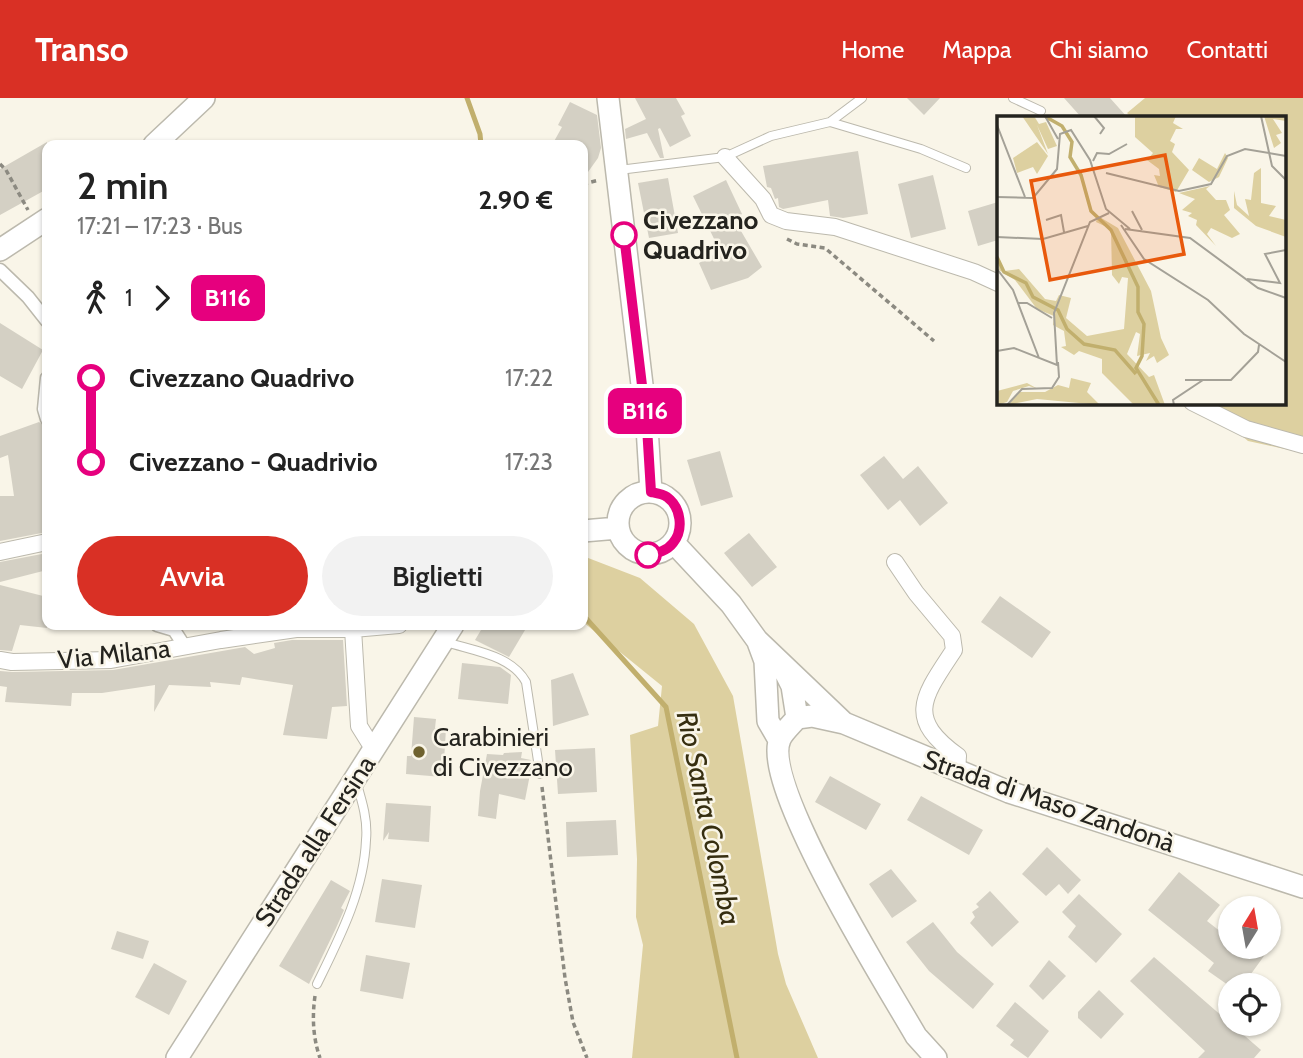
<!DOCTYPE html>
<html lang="it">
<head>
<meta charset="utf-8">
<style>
  :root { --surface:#fff; --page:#f2f2f2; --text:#222; --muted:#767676; --accent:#d93025 }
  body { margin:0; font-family:Cabin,sans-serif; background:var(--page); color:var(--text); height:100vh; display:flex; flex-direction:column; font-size:26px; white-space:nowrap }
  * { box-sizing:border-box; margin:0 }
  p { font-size:23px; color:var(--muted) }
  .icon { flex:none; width:38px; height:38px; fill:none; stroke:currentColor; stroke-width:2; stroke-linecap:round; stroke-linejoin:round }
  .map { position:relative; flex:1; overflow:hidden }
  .panel { position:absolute; left:42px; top:42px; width:546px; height:490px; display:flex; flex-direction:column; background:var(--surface); border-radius:14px; box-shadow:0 2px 5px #0004 }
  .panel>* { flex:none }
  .badge { padding:0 14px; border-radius:10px; font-size:24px; line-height:46px }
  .needle { width:46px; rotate:11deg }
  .tools { position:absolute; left:1218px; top:798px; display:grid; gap:14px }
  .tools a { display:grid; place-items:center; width:63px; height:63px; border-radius:50%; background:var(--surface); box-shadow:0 2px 5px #0004; font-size:35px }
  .map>.badge { position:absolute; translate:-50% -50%; box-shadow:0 0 0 4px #fff }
  .legs { display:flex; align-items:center; gap:10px; height:77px; padding:0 35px; font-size:23px }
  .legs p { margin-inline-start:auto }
  .summary { display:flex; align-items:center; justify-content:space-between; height:119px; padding:0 35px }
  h1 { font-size:38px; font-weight:600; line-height:52px }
  .button { display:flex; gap:14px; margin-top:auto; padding:14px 35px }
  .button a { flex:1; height:80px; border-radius:42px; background:var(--accent); color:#fff; font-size:28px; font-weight:600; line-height:80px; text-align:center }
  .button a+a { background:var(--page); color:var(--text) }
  ul { padding:0 35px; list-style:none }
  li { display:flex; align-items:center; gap:24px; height:84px; font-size:26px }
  li i { display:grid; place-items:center; width:10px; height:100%; margin:0 9px; background:currentColor }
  li i::after { content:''; width:18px; height:18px; margin:-9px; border:5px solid; border-radius:50%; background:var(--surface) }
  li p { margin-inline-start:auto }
  li:first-child i { background:linear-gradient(#0000 50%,currentColor 0) }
  li:last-child i { background:linear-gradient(currentColor 50%,#0000 0) }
  header { display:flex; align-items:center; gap:42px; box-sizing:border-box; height:98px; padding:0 35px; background:var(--accent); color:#fff }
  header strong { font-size:33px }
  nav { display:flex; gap:38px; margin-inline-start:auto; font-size:24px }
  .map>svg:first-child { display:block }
  .green { fill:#ddd0a0 }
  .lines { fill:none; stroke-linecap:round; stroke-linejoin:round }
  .stream { stroke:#c1af6d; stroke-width:5 }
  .building { fill:#d4d0c4 }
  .service-casing { stroke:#bcb9ad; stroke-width:10 }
  .pedestrian-casing { stroke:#bcb9ad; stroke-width:15 }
  .minor-casing { stroke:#bcb9ad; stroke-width:18 }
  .tertiary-casing { stroke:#bcb9ad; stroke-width:24 }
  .path { stroke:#8c8a81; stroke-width:3.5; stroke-dasharray:5 3.5; stroke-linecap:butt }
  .service { stroke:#fff; stroke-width:8 }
  .pedestrian { stroke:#fff; stroke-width:12 }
  .minor { stroke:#fff; stroke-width:16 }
  .tertiary { stroke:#fff; stroke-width:21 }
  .line-1-casing { stroke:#fff; stroke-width:16 }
  .line-1 { stroke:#e6007e; stroke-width:10 }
  .stop-1-dot { fill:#fff; stroke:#e6007e; stroke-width:3.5 }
  .poi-dot { fill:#6f622f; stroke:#f9f5e8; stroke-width:2.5 }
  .labels { text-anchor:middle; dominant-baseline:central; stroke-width:5; stroke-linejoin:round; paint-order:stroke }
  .stop-label { font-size:26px; font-weight:bold; fill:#24231e; stroke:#f9f5e8; text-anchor:start }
  .street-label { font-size:26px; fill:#24231e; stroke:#f9f5e8 }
  .poi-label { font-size:26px; fill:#24231e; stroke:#f9f5e8; text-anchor:start }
  .water-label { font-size:28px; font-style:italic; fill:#362e10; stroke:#f9f5e8 }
  .inset-river { fill:none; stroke:#c1af6d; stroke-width:3.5 }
  .inset-road { fill:none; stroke:#a4a197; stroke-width:2 }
  .view { fill:#e8590c; fill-opacity:0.15; stroke:#e8590c; stroke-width:3.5 }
  .inset-edge { fill:none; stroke:#24231e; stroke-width:3.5 }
</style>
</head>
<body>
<header>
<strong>Transo</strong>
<nav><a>Home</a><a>Mappa</a><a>Chi siamo</a><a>Contatti</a></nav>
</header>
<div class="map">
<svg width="1303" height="960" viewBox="0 0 1303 960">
  <rect width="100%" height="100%" fill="#f9f5e8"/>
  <path class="green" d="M1145 0H1303V355L1248 343 1203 305 1284 304V19H1131L1127 15Z
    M583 458 640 480 694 526 733 598 778 856 786 886 818 960H632L643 847 636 819 637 761 630 637 658 628 662 588 583 524Z"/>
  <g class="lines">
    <path class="stream" d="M467 0 480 36 481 47
      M583 517 666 609 737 960"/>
  </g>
  <path class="building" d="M635 0H676L685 16 681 18 691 38 670 49 660 30 658 31 664 60H660L647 35 626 41 625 31 646 21Z
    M907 0H940L924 17Z
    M1064 0H1110L1127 19H1081Z
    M570 4 597 17 601 50 598 60 583 81V47H552L562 29 558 27Z
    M47 44V91L0 117V71Z
    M858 53 868 116 843 120 830 118 828 102 783 111 779 109 778 100 775 101 771 90 767 89 763 68Z
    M933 77 946 131 911 140 898 86Z
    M668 80 678 135 649 140 638 85Z
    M726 82 742 116 734 121 762 169 748 180 711 192 699 165 720 153 693 98Z
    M998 104V142L978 148 968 113Z
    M0 225 43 252 22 291 0 278Z
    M39 324 47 330V434L0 443V398H14L8 357 0 360V338Z
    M720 353 733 399 701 408 687 362Z
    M884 358 903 381 918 368 948 405 920 428 900 402 888 412 860 377Z
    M749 435 777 469 752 489 724 455Z
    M47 455V472L0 484V464Z
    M0 487 47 499V530L20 527 12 553 0 552Z
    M1000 498 1051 534 1032 560 981 524Z
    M484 527H528L509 559 475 542Z
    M292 542H343L347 608 332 609 327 641 283 637 293 587 242 579 240 587 210 584 211 589 169 587 154 614 155 587 102 595H72L71 608 5 604 7 589 0 588V573L12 574 113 572 245 549 254 556 275 550 274 545Z
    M462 565 500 569 511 577 508 606 458 601Z
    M573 575 589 617 553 628 551 582Z
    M414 619 436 621 435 630 446 631 443 679 406 676 407 658H411Z
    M595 650 597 694 558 696 555 652Z
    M522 654 521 660 531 662 532 666 525 702 499 696 496 721 478 718 480 693 487 656 503 657 504 655Z
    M830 678 881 706 866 732 815 704Z
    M921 698 983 732 969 757 907 722Z
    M386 705 431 708 429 744 388 741 389 734 383 743Z
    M616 722 618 757 567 759 566 724Z
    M1047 749 1081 782 1068 796 1059 786 1046 798 1022 776Z
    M891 771 917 803 892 820 869 786Z
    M1179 774 1220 807 1207 823 1230 841V849H1252L1264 858 1243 887H1228L1208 873 1214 865 1148 812Z
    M382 781 422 787 415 830 375 824Z
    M331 782 350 793 341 810 344 812 336 830 309 886 279 868Z
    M990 793 1019 824 992 849 970 825 975 819 972 814 979 809 976 806Z
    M1079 796 1122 836 1096 865 1068 839 1076 828 1062 814Z
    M933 824 957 854 994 886 973 911 929 873 906 844Z
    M117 833 149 843 143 861 111 851Z
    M366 857 410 865 403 901 360 893Z
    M1154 859 1261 952 1254 960H1198L1205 953 1130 883Z
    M1049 862 1066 878 1043 902 1029 888Z
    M154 865 187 883 169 917 135 899Z
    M1099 892 1124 916 1101 941 1078 920V914Z
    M1015 904 1049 933 1028 960 1010 947 1014 942 996 928Z"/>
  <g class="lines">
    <g class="service-casing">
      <path id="service" d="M1013 0 1041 13
        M830 24 862 0
        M619 72 725 59 771 38 830 24 921 51 966 70
        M446 544C474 553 511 557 526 584L540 676
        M317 886C339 841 364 793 366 742 368 722 362 703 356 683"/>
    </g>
    <g class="pedestrian-casing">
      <path id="pedestrian" d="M0 172 28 199 47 223
        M47 280 44 311 47 321
        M157 527 174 532 185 549"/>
    </g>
    <g class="minor-casing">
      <path id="minor" d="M725 59 763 101 771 117 786 123 835 129 974 174 998 185
        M1192 304 1246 331 1303 347
        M0 454 47 444
        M895 464 916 495 952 538 954 552C923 599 905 620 958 658L957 673
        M353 531 359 628 374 652
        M0 562 12 564 111 562 221 542 296 531H353L399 527"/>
    </g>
    <g class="tertiary-casing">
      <path id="tertiary" d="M608 0 647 329 651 394
        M154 47 204 0
        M0 152 47 121
        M618 425a31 31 0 1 1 62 0a31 31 0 1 1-62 0Z
        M583 433 618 430
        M674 445 731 506 757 542 844 625
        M758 544 765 563 768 623 779 642
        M783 570 792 588 797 620
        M797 620 812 618 844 625 1009 694 1303 789
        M797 620C792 626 783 634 780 641 760 686 889 891 916 938L936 960
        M177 960 453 527"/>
    </g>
    <path class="path" d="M0 66 6 72 28 112
      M583 86 599 82
      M787 141 797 146 825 150 934 243
      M542 689 565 880 573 924 587 960
      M315 898C312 919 313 940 320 960"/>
    <use href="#service" class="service"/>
    <use href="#pedestrian" class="pedestrian"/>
    <use href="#minor" class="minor"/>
    <use href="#tertiary" class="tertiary"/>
  </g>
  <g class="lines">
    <g class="line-1-casing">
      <path id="line-1" d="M624 137 647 329 651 394C656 395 663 396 667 399 681 409 684 432 673 445 667 453 657 455 648 457"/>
    </g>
    <use href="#line-1" class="line-1"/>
  </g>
  <g class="stop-1-dot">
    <circle cx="624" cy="137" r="12"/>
    <circle cx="648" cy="457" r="12"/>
  </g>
  <circle class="poi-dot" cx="419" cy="654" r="7"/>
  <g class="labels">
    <g class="stop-label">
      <text x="643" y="122">Civezzano<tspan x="643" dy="30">Quadrivo</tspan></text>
    </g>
    <g class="street-label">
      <text transform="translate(114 556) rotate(-6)">Via Milana</text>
      <text transform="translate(1049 703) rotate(19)">Strada di Maso Zandonà</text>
      <text transform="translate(315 743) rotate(-57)">Strada alla Fersina</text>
    </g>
    <g class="poi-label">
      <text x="433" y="639">Carabinieri<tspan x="433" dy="30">di Civezzano</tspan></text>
    </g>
    <g class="water-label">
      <text transform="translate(709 720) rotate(78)">Rio Santa Colomba</text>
    </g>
  </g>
  <g transform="translate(997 18)">
    <rect width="289" height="289" fill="#f9f5e8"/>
    <path d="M25 0H37L42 8 49 6 60 30 51 33 40 9 51 38ZM138 0H179L176 7 186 13H179L173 25 178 28 175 36 192 54 179 76 162 71 157 59 163 60 162 53 150 44 156 37 138 21ZM267 0 289 1V5L276 3 285 17 279 19 284 27 277 32ZM40 26 51 40 40 58 36 51 20 57 16 42ZM228 37 231 42 222 61 212 66 195 54 202 42 220 53ZM264 52V87L279 90 272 100 289 104V121L259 110 237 92V75L240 89 252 100 248 83 254 84 257 57ZM213 70 209 73 219 84H229L233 94 227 99 243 118 235 122 214 112 210 118 219 130 199 109 200 104 191 100 195 97 185 94 198 83 182 77ZM101 100 121 112 154 175 164 222 172 239 160 247 157 240 149 245 153 237 140 240 143 218 139 216 130 238 152 261 157 259 168 289H137L105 257V243L82 235 77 239 64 231 69 230 67 215 56 209 57 200 40 193 18 164 2 154 1 144 7 155 22 153 48 183 59 185 62 179 74 182 69 202 90 220 127 213 131 162 125 161 122 168 115 159 114 113 99 106ZM74 262 94 267 90 276 103 289 40 283 11 289 23 276H48L61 269 72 272ZM30 267 41 273 32 270 16 275 10 286 0 289V275Z" fill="#ddd0a0"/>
    <path class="inset-river" d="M49 1 65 10 75 26 73 41 84 59 94 95 114 114 141 171V196L147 208 145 240 139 252 162 289M0 141 7 156 29 167 36 181 61 194 70 213 87 228 118 234 139 258"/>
    <path class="inset-road" d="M48 0 61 23M97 0 107 12 103 18M264 0 275 50 289 64M0 9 28 81M96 45 100 37 112 38 130 28M109 57 182 75 214 68 230 40 248 33 289 40M0 81 36 82 60 53 63 18 74 14 93 44 109 93 133 113M135 95 145 114M49 104 64 99 67 116M124 109 147 143 211 184 247 218 289 246M128 113 193 122 261 172 289 182M0 121 46 123 91 110M0 153 16 174 42 242M250 163 283 167 268 138 289 134M21 187H30L55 202M0 235 17 232 60 249 57 197 93 106 112 97M188 264H234L261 236 262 229M10 289 25 273 55 272 62 261 61 246M25 289H55M177 289 176 284 206 264"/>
    <path class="view" d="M168 39 187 138 53 164 34 65Z"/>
    <rect width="289" height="289" class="inset-edge"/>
  </g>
</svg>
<div class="tools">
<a><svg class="needle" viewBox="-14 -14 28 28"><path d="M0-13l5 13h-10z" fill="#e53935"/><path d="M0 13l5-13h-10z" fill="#767676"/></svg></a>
<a><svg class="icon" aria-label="locate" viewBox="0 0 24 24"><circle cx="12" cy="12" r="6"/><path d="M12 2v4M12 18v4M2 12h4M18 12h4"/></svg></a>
</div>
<b class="badge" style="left:645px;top:313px;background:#e6007e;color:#fff">B116</b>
<section class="panel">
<div class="summary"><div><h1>2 min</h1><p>17:21 – 17:23 · Bus</p></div><b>2.90 €</b></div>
<div class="legs"><svg class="icon" aria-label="walk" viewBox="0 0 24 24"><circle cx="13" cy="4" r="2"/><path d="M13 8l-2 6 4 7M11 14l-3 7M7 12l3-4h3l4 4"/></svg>1<svg class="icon" aria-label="forward" viewBox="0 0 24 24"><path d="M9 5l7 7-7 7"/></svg><b class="badge" style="background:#e6007e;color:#fff">B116</b></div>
<ul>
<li><i style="color:#e6007e"></i><b>Civezzano Quadrivo</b><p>17:22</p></li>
<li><i style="color:#e6007e"></i><b>Civezzano - Quadrivio</b><p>17:23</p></li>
</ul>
<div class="button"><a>Avvia</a><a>Biglietti</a></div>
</section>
</div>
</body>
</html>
